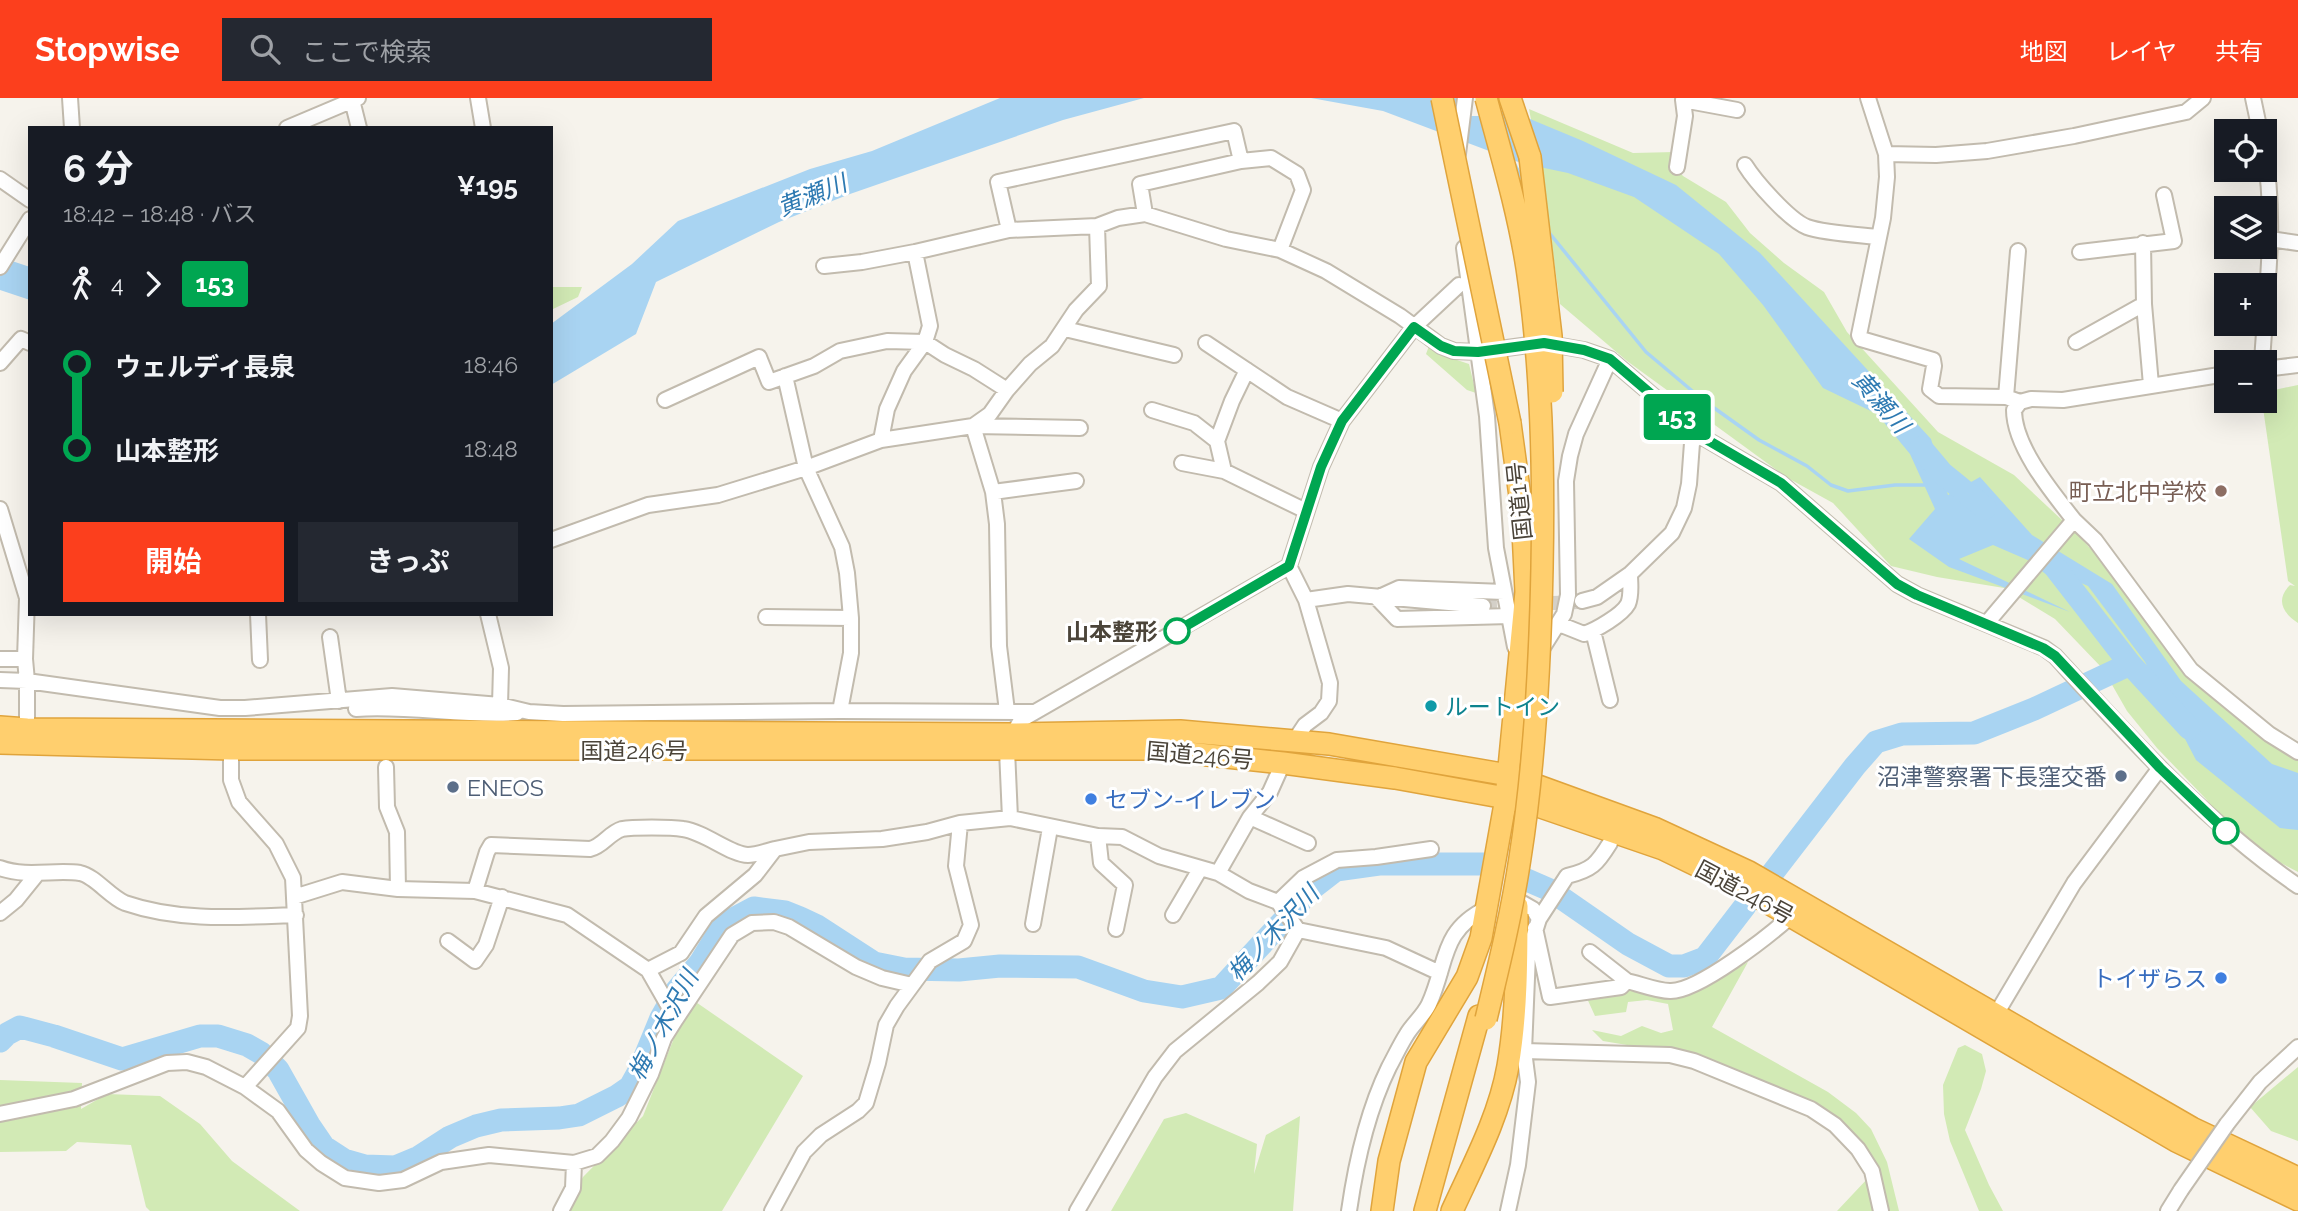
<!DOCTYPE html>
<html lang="ja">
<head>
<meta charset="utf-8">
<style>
  :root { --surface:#171b24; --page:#242831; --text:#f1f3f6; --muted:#9ea1a6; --accent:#fc3f1d }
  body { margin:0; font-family:Raleway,"Noto Sans JP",sans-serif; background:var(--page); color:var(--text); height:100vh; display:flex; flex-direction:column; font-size:26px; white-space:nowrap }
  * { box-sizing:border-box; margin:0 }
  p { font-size:23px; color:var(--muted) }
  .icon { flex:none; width:38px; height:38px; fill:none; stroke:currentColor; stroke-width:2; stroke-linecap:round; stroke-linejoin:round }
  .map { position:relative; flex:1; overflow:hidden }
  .sheet { position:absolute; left:28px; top:28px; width:525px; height:490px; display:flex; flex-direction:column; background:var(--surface); border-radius:0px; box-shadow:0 7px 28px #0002 }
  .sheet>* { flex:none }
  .badge { padding:0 14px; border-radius:5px; font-size:24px; line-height:46px }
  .buttons { position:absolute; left:2214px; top:21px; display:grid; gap:14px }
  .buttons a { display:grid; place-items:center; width:63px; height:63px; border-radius:0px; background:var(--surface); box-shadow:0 7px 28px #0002; font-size:35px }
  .map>.badge { position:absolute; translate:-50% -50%; box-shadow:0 0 0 4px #fff }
  .legs { display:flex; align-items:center; gap:10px; height:77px; padding:0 35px; font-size:23px }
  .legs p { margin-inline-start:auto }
  .summary { display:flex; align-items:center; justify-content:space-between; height:119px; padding:0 35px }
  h1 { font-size:38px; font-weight:700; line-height:52px }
  .primary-button { display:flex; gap:14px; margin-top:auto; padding:14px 35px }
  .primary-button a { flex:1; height:80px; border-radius:0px; background:var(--accent); color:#fff; font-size:28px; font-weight:700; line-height:80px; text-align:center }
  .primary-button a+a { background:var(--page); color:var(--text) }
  ul { padding:0 35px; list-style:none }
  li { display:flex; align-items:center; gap:24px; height:84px; font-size:26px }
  li i { display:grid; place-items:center; width:10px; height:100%; margin:0 9px; background:currentColor }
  li i::after { content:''; width:18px; height:18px; margin:-9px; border:5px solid; border-radius:50%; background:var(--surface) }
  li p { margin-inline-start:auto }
  li:first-child i { background:linear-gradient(#0000 50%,currentColor 0) }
  li:last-child i { background:linear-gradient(currentColor 50%,#0000 0) }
  header { display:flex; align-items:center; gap:42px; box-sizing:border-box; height:98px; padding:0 35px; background:var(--accent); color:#fff }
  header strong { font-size:33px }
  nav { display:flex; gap:38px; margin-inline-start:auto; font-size:24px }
  .search { width:490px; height:63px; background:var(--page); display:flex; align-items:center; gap:18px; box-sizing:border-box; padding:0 24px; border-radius:0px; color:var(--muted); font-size:26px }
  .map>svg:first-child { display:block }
  .green { fill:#d2eab5 }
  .water { fill:#a9d4f2 }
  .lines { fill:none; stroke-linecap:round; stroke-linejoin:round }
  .stream { stroke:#a9d4f2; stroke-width:3.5 }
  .river { stroke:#a9d4f2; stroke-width:23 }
  .minor-tunnel { stroke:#d4d0c8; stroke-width:14; stroke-dasharray:14 7; stroke-linecap:butt }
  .minor-casing { stroke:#c2bbae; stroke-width:18 }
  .highway-casing { stroke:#e0a43c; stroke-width:24 }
  .minor { stroke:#fff; stroke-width:14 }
  .highway { stroke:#ffcf6e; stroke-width:21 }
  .minor-bridge-casing { stroke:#c2bbae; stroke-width:18; stroke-linecap:butt }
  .highway-bridge-casing { stroke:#e0a43c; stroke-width:24; stroke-linecap:butt }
  .minor-bridge { stroke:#fff; stroke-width:14 }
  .highway-bridge { stroke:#ffcf6e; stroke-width:21 }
  .line-1-casing { stroke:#fff; stroke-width:16 }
  .line-1 { stroke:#00a651; stroke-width:10 }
  .education-dot { fill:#8d6e63; stroke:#fff; stroke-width:2.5 }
  .stop-1-dot { fill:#fff; stroke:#00a651; stroke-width:3.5 }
  .culture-dot { fill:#0f9aa8; stroke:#fff; stroke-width:2.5 }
  .service-dot { fill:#5c6f8a; stroke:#fff; stroke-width:2.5 }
  .shop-dot { fill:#3f7fe0; stroke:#fff; stroke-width:2.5 }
  .labels { text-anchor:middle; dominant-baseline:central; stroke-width:6; stroke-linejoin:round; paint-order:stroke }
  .education-label { font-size:23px; fill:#785e54; stroke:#fff; text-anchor:end }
  .street-label { font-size:23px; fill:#4b4439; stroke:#fff }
  .stop-label { font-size:23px; font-weight:bold; fill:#4b4439; stroke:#fff; text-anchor:end }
  .culture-label { font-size:23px; fill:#0d838f; stroke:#fff; text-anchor:start }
  .service-label { font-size:23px; fill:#4e5e75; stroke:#fff; text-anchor:end }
  .shop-label { font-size:23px; fill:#366cbe; stroke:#fff; text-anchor:start }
  .water-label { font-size:24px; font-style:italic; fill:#2e7ab2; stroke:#fff }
</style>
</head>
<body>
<header>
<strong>Stopwise</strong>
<div class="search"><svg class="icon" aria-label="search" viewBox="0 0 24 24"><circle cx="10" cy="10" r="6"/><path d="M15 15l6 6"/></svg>ここで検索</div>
<nav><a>地図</a><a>レイヤ</a><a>共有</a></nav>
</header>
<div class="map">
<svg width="2298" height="1113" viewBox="0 0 2298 1113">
  <rect width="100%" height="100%" fill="#f6f3ec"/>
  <path class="green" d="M1529 11 1633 55 1675 54 1671 64 1683 78 1726 104 1750 135 1784 165 1824 194 1847 234 1938 334 2014 377 2079 438 2138 503 2229 611 2298 663V774L2279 764 2232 732 2205 700 2157 650 2127 613 2103 571 2055 521 2004 490 1937 479 1891 468 1833 405 1786 379 1627 263 1560 206 1545 97Z
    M551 189H582L578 199 551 212Z
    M1429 248 1448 259 1469 266 1476 295 1467 292 1426 256Z
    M2298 287V525C2283 515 2275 502 2290 487L2295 488 2288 483 2262 303H2264L2265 294Z
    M1748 864 1712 929 1828 994 1856 1015 1871 1031 1887 1064 1899 1113H1887L1860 1044 1825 1010 1711 961 1603 943 1592 932 1621 938 1642 928 1661 935 1673 932 1668 906 1647 902 1628 904 1626 914 1595 918 1585 896 1704 888Z
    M690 900 803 978 722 1113H560L566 1110 583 1079 643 1018Z
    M1965 947 1982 956 1986 973 1981 991 1965 1032 1989 1087 2003 1113H1979L1950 1043 1944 1016 1943 987 1958 950Z
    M2298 969V1043L2271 1033 2250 1009Z
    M0 982 82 985 81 1011 107 996 160 998 200 1026 232 1063 300 1113H150L146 1109 131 1047 77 1044 66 1053 0 1054Z
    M1186 1015 1257 1046 1254 1076 1266 1037 1300 1018 1293 1113H1111L1164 1021Z
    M1869 1079 1878 1113H1837Z"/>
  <path class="water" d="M1000 0H1144L1063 22 850 96 779 124 656 184 636 236 551 287V226L632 166 678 123 810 71 872 53Z
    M1311 0H1465L1469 18H1490L1508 12 1583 43 1676 87 1760 155 1931 341 1948 397 1980 379 2032 437 2112 486 2181 583 2272 666 2298 675V732L2280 730 2196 662 2145 564 2088 488 1993 447 1959 461 2070 514 1949 469 1909 441 1935 411 1910 356 1877 316 1823 290 1763 207 1719 156 1634 99 1568 75 1521 65 1383 13Z
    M0 159 30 169V202L0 192Z"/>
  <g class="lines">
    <path class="stream" d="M1513 63 1524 84
      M1547 132 1646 254 1703 302 1759 342 1807 368 1831 387 1848 393 1895 387H1926"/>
    <path class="river" d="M1921 350 1942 375 1985 410
      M2038 455 2054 468 2130 566 2189 630
      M1771 777 1855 668 1876 644 1902 636 1974 635 2034 611 2130 566
      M1527 782 1550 792 1628 846 1669 868H1684L1705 860 1745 808
      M0 943 7 936 20 929 54 938 122 961 200 938H218L247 947 261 955 278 972 309 1027 324 1049 344 1062 365 1068 395 1069 419 1059 450 1039 476 1028 501 1022 559 1020 579 1017 617 998 630 989 640 971 661 920 677 892 700 865 724 826 754 810 785 814 800 820 817 828 874 865 904 871 959 872 1000 868 1078 869 1144 893 1182 899 1221 890 1298 807 1305 796 1336 772 1379 766H1489"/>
    <path class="minor-tunnel" d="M1483 508 1578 504"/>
    <g class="minor-casing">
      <path id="minor" d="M70 0 72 30
        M478 0 483 30
        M1684 0 1683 2 1737 12
        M1868 0 1886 56 1887 79 1883 120 1859 237 1861 241 1933 262 1934 268 1930 291 1939 298 2006 299 2020 304
        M2253 0 2260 33
        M352 2 359 30
        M287 30 358 0
        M1458 56 1465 0
        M1886 56 1936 57 1987 53 2074 38 2186 14 2203 0
        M1745 67C1755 83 1789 122 1807 129 1823 135 1860 137 1879 139
        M1677 69 1685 18 1683 2
        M0 81 30 102
        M1145 116 1140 86 1241 63 1271 60 1297 76 1303 92 1280 152
        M1009 132 998 84 1234 33 1241 63
        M2270 141 2298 145
        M2143 145 2144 206 2151 287
        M1464 150 1487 318 1496 450 1515 549
        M2080 154 2174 143 2164 97
        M824 168 862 164 915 154 1009 132 1097 128 1118 120 1145 116 1226 141 1280 152 1326 173 1400 218 1441 248 1454 253 1478 254 1544 245 1584 252 1610 261 1699 337 1781 385 1897 486 1917 497 2044 550 2055 558C2130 640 2206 725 2298 788
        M0 169 30 121
        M1065 231 1174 257
        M2076 244 2144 206
        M1206 245 1287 299 1342 323
        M2262 264C2266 195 2277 122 2264 53
        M0 265 21 241 30 245
        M2264 271 2298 267
        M785 278 806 370 842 449 847 475 851 520V555L840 613
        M2006 299 2018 153
        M665 302 759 259 769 284 814 268 840 253 887 243 925 244 945 257 974 271 1007 292
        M1152 312 1194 325 1217 343
        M881 342 887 311 904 273 925 244 930 228 915 154
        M1182 365 1224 373 1217 343 1232 303 1247 272
        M1224 373 1306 413
        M993 394 1076 383
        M0 411 27 500 25 561 27 583V631
        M2074 422 2095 442 2191 572 2269 636 2298 654
        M551 442 648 407 718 397 806 370 881 342 973 328 990 316 1007 292 1030 266 1052 248 1076 212 1099 188 1097 128
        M1289 468 1306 502 1348 496 1483 508
        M1504 494 1399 490 1377 500 1397 521 1510 518
        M1582 503 1597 499 1630 476 1672 435 1684 410 1689 386 1692 345 1699 337
        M258 516 260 562
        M488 516 501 570 500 607
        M766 519 851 520
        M1559 526 1584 536C1596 532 1622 517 1628 506 1632 497 1630 486 1630 476
        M1986 526 2074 422C2051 393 2014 348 2014 312L2020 304 2031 301 2063 302 2226 276
        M1593 533 1610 602
        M330 539 339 603
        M1542 551 1564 516 1568 497 1566 383 1570 358 1576 336 1610 261
        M0 561H25
        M0 582 27 583 220 610H245L392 598 500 607 529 614 563 616 840 613 1033 614
        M356 611C410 607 464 619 517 615
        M1007 613 999 548 997 426 993 394 973 328 1080 330
        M1295 642 1305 627 1321 615 1329 603 1330 585 1306 502
        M231 651V682L239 704 276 746 293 780 300 918 298 930 245 989
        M386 669 387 709 397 734 398 791
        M1250 719 1308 745
        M1010 720 1007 652 1013 636 1021 622 1289 468 1321 369 1342 323 1414 229 1459 187
        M1098 738 1101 765 1125 787 1116 831
        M0 770C28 780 54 771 80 775 95 778 110 799 125 805 180 824 239 819 296 817
        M1218 775 1250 719 1270 694 1283 665
        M475 793 487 754 491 747 590 751C603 748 609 735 622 731 632 729 671 729 683 731 705 734 731 757 748 757 756 757 767 753 775 751
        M294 799 342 784 398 791 475 793 567 817 648 872 676 921
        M1278 804 1303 780 1337 762 1376 759 1431 751
        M0 815 16 802 37 776
        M1173 817 1200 771
        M1539 821 1567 778C1592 772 1597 766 1610 745
        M1033 826 1050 730
        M1535 830 1550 899 1621 889 1627 883C1640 886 1657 893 1670 893 1698 894 1770 837 1791 818
        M1298 832 1386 850 1440 875
        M448 843 475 863 486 847 502 799
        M1590 854 1627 883
        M648 872 681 855 706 818 755 777 775 751 809 744 882 741 927 734 960 725 1010 720 1098 738 1122 739 1159 758 1218 775 1249 793 1278 804 1298 832 1280 864 1258 885 1175 953 1155 979 1077 1113
        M1992 923 2074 785 2160 670
        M1524 953 1670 957 1694 963 1811 1011 1835 1027 1858 1051 1872 1073 1881 1113
        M0 1016 74 1001 167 965 187 964 206 969 245 989 278 1013 306 1052 321 1065 345 1080 379 1085 403 1082 441 1064 489 1057 574 1065 597 1058 612 1043 629 1020 651 976 664 940 676 921 732 837 752 825 774 824 789 829 856 869 882 880 912 887
        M2227 1026 2260 984 2298 949
        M561 1113 573 1090 574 1065
        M772 1113 804 1054 821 1037 858 1013 866 1005 878 965 886 927 897 908 930 863 964 843 971 827 956 768 960 725
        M1349 1113C1356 1064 1367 1014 1389 969 1395 958 1400 947 1407 936 1413 926 1424 917 1429 906 1448 864 1440 833 1487 810
        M1508 1113 1518 1067 1528 984 1524 953 1528 856 1539 821 1533 811 1517 802
        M2168 1113 2181 1092"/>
    </g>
    <g class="highway-casing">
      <path id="highway" d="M1510 0 1530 59
        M0 629 27 631 1013 636 1180 633 1329 646 1508 677 1654 730 1749 774 2192 1030 2298 1080
        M0 645 231 651H1151L1283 665 1395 680 1506 700 1529 705 1663 751 1739 788 2176 1043 2298 1102
        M1382 1113 1389 1063 1416 964 1467 879 1481 840 1506 700 1526 494 1522 413 1510 325
        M1425 1113 1479 918
        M1452 1113C1473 1067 1499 1019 1508 968 1517 916 1517 861 1517 808"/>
    </g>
    <use href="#minor" class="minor"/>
    <use href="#highway" class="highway"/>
    <g class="minor-bridge-casing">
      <path id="minor-bridge" d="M2181 1092 2227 1026"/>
    </g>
    <g class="highway-bridge-casing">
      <path id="highway-bridge" d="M1442 0 1510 325
        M1486 0C1501 56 1518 112 1527 170 1542 269 1544 370 1542 470 1540 567 1535 665 1520 760 1512 814 1499 867 1486 921
        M1530 59 1551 238 1552 294"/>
    </g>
    <use href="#minor-bridge" class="minor-bridge"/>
    <use href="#highway-bridge" class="highway-bridge"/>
  </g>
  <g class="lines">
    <g class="line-1-casing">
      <path id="line-1" d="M1177 533 1289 468 1321 369 1342 323 1414 229 1441 248 1454 253 1478 254 1544 245 1584 252 1610 261 1699 337 1781 385 1897 486 1917 497 2043 550 2055 558 2160 670 2226 733"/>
    </g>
    <use href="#line-1" class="line-1"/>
  </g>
  <circle class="education-dot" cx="2221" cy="393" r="7"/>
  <g class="stop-1-dot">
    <circle cx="1177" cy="533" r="12"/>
    <circle cx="2226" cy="733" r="12"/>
  </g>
  <circle class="culture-dot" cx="1431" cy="608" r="7"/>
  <g class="service-dot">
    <circle cx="2121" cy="678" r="7"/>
    <circle cx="453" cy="689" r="7"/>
  </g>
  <g class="shop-dot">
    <circle cx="1091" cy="701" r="7"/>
    <circle cx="2221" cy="880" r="7"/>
  </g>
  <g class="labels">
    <g class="education-label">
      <text x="2207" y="393">町立北中学校</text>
    </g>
    <g class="street-label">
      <text transform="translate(1519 403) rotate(-96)">国道1号</text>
      <text x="634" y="652">国道246号</text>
      <text transform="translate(1200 657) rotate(5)">国道246号</text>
      <text transform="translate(1745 794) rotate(28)">国道246号</text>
    </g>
    <g class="stop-label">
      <text x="1158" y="533">山本整形</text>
    </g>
    <g class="culture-label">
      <text x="1445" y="608">ルートイン</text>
    </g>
    <g class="service-label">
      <text x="2107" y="678">沼津警察署下長窪交番</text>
      <text x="467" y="689" text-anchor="start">ENEOS</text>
    </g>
    <g class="shop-label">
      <text x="1105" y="701">セブン-イレブン</text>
      <text x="2207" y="880" text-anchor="end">トイザらス</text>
    </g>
    <g class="water-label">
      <text transform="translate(812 97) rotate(-22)">黄瀬川</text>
      <text transform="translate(1881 304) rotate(49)">黄瀬川</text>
      <text transform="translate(1273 835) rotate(-47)">梅ノ木沢川</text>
      <text transform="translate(663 927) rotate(-62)">梅ノ木沢川</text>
    </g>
  </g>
</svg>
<div class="buttons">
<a><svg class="icon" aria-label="locate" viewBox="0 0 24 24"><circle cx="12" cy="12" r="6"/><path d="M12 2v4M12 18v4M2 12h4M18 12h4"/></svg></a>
<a><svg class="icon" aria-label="layers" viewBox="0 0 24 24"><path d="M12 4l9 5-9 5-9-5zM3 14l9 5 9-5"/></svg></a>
<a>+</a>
<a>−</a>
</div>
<b class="badge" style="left:1677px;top:319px;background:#00a651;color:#fff">153</b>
<section class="sheet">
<div class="summary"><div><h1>6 分</h1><p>18:42 – 18:48 · バス</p></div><b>¥195</b></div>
<div class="legs"><svg class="icon" aria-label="walk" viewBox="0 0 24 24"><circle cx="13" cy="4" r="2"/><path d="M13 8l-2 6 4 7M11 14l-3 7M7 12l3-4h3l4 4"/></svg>4<svg class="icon" aria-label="forward" viewBox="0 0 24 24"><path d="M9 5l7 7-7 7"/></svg><b class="badge" style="background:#00a651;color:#fff">153</b></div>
<ul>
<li><i style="color:#00a651"></i><b>ウェルディ長泉</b><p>18:46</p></li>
<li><i style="color:#00a651"></i><b>山本整形</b><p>18:48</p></li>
</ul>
<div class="primary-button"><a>開始</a><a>きっぷ</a></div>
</section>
</div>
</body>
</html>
